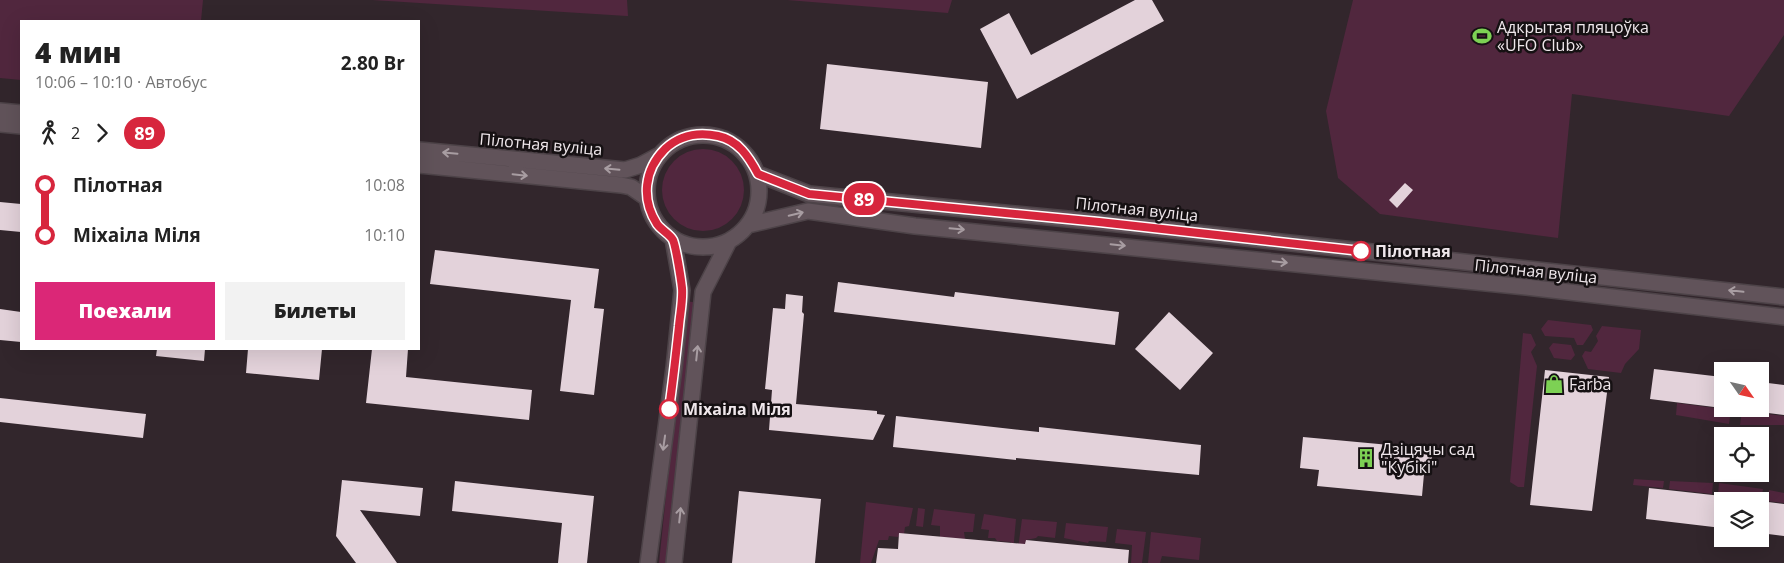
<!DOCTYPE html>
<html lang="ru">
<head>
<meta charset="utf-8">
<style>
  :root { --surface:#fff; --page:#f2f2f2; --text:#222; --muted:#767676; --accent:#db2777 }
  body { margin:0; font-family:"Open Sans",sans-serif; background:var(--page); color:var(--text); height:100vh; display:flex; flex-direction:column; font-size:19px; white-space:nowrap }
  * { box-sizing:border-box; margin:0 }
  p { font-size:16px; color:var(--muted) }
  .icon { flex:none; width:28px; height:28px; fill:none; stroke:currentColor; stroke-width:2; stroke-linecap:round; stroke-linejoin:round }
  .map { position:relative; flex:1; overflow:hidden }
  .panel { position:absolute; left:20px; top:20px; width:400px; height:330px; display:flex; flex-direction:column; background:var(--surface); border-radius:0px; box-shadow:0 5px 20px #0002 }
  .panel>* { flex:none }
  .badge { padding:0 10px; border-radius:16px; font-size:18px; line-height:32px }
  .needle { width:32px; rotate:124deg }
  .fabs { position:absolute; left:1714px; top:362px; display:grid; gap:10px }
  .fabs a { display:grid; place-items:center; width:55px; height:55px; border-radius:0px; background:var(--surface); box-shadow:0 5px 20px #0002; font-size:25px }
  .map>.badge { position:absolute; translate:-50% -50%; box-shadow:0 0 0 2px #fff }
  .legs { display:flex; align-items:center; gap:8px; height:55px; padding:0 15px; font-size:16px }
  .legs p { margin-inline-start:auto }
  .headline { display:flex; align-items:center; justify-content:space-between; height:85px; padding:0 15px }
  h1 { font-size:28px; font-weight:800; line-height:38px }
  .cta { display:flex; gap:10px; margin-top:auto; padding:10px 15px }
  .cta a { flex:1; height:58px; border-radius:0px; background:var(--accent); color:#fff; font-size:20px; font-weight:800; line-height:58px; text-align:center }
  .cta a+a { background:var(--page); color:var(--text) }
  ul { padding:0 15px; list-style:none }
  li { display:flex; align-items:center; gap:18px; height:50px; font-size:19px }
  li i { display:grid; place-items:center; width:8px; height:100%; margin:0 6px; background:currentColor }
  li i::after { content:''; width:12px; height:12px; margin:-6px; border:4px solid; border-radius:50%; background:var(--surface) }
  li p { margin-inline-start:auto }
  li:first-child i { background:linear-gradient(#0000 50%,currentColor 0) }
  li:last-child i { background:linear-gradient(currentColor 50%,#0000 0) }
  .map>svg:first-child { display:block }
  .green { fill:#51273e }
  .building { fill:#e3d2da }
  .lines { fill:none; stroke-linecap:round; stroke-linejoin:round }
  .minor-casing { stroke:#4d4348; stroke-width:18 }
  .minor { stroke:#61535a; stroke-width:15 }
  .oneway { stroke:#a89da2 }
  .line-1-casing { stroke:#fff; stroke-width:11 }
  .line-1 { stroke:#d7263d; stroke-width:8 }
  .stop-1-dot { fill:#fff; stroke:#d7263d; stroke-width:2.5 }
  .labels { text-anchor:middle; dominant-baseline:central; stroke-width:5; stroke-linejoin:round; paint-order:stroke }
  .poi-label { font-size:16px; fill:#efe7eb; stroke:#161113; text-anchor:start }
  .street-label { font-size:16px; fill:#efe7eb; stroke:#161113 }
  .stop-label { font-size:16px; font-weight:bold; fill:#efe7eb; stroke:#161113; text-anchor:start }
</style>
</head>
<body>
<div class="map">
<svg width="1784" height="563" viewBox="0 0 1784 563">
  <rect width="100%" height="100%" fill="#32262c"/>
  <path class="green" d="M0 0H203L201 21H21V80L0 78Z
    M372 0H627L628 16H627Z
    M787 0H952L948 13Z
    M1353 0H1784V35L1729 116 1572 94 1558 238 1380 214 1338 178 1326 111Z
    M662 190a41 41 0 1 1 82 0a41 41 0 1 1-82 0Z
    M686 301 698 303 670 563H659Z
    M1548 320 1591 325 1593 330 1583 345H1577L1574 338 1545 336 1541 329Z
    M1602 326 1641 330 1639 349 1625 364 1621 373 1588 369 1582 356 1585 351 1591 352 1598 341 1596 336Z
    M1523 333 1531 334 1536 345 1531 352 1537 366 1524 487H1518L1510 482Z
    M1553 343 1571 345 1575 355 1571 360 1554 358 1549 348Z
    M1677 403 1731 410 1729 424 1676 415Z
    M1742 411 1784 416V425H1740Z
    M1634 479 1664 481 1663 488 1633 485Z
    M1670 481 1713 483 1712 494 1669 489Z
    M1719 483 1763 489 1761 500 1718 495Z
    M1769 490 1784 493V503L1767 501Z
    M866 502 913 508 909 526 905 527 904 534 900 533 898 537 889 536 888 540H879L871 563H860Z
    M918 508 925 509 923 527 916 526Z
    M934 509 975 514 973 532H964L965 539 940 537V526L931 525Z
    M984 514 1016 519 1012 563H1010L1011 542 997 541 995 538H988L989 530 981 529Z
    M1022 519 1057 522 1055 538 1038 536 1036 538 1026 540 1023 563H1016Z
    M1066 523 1108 527 1106 542 1089 541 1088 543 1064 538Z
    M1117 529 1146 532 1142 563H1131L1132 545 1115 543Z
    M1151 532 1201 538 1199 560 1162 556 1160 563H1148Z"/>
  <path class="building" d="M1135 0H1152L1164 21 1017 99 980 29 1009 13 1031 55Z
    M827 64 988 82 981 148 820 129Z
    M1405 183 1413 190 1397 208 1389 200Z
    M0 202 21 204V232L0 230Z
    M435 250 599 269 594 308 604 309 594 395 560 391 571 300 430 284Z
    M838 282 954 297 955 292 1119 312 1115 345 834 312Z
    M786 294 803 296 802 312 804 314 796 404 877 411V414L885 415 873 440 769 430 772 390 765 389 773 308 785 309Z
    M0 309 21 312V342L0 340Z
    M1169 312 1213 353 1180 390 1135 349Z
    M157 349H205L204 361 156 356Z
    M248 349H322L319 380 246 373Z
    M372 349H408L406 377 532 390 529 420 366 403Z
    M1654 369 1722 377V408L1650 399Z
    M1545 370 1609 377 1592 511 1530 505Z
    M1760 382 1784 385V415L1760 412Z
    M0 398 146 414 143 438 0 422Z
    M896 416 1039 432V427L1201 445 1199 475 1016 458V460L893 447Z
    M1303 437 1433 449 1430 474H1424L1422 496 1317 486 1319 470 1300 468Z
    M342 480 423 488 420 516 360 510 397 563H356L336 536Z
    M455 481 594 496 587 563H558L562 523 452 511Z
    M1649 488 1722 496V528L1646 519Z
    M739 491 821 499 815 563H732Z
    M1760 501 1784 504V536L1760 533Z
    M899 533 1025 544 1026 540 1129 550 1128 563H876L878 548 898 549Z"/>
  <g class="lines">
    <g class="minor-casing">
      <path id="minor" d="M0 111 21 113
        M0 124 21 126
        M647 191a56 56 0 1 1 112 0a56 56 0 1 1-112 0Z
        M419 150 625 170 641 165 658 156
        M419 165 621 185 631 187 647 198
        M758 174 809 194 1099 222 1784 297
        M748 225 808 211 915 226 1526 287 1784 317
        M648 563 674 368 682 290 673 239
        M674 563 703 292 729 241"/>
    </g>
    <use href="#minor" class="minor"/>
  </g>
  <defs><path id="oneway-shaft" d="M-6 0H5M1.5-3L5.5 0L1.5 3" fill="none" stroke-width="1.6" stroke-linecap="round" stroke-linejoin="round" transform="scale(1.25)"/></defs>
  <g class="oneway">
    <use href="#oneway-shaft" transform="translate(450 153) rotate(-175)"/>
    <use href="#oneway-shaft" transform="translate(612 169) rotate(-175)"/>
    <use href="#oneway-shaft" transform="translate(520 175) rotate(6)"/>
    <use href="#oneway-shaft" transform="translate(796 214) rotate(-13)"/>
    <use href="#oneway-shaft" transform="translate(957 229) rotate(5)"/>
    <use href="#oneway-shaft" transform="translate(1118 245) rotate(6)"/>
    <use href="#oneway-shaft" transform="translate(1280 262) rotate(6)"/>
    <use href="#oneway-shaft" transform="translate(1736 291) rotate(-174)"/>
    <use href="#oneway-shaft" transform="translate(697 353) rotate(-84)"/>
    <use href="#oneway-shaft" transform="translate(664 443) rotate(98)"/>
    <use href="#oneway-shaft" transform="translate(680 515) rotate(-84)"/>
  </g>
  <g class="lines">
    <g class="line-1-casing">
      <path id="line-1" d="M669 409C673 381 676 354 679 326 680 314 683 300 682 288 681 279 676 247 673 240 670 234 661 230 657 224 641 199 644 170 665 149 680 135 699 132 718 136 738 140 749 157 758 174L809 194 1099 222 1361 251"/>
    </g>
    <use href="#line-1" class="line-1"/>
  </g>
  <defs>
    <g id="stadium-bare" transform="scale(1.5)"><path d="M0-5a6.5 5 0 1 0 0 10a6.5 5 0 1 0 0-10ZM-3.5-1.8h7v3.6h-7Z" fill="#7dd154" stroke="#161113" stroke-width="2.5" paint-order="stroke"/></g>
    <g id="shop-bare" transform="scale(1.5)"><path d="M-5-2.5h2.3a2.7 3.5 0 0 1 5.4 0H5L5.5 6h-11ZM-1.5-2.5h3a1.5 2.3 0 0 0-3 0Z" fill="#7dd154" stroke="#161113" stroke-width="2.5" paint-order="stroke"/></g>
    <g id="building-bare" transform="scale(1.5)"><path d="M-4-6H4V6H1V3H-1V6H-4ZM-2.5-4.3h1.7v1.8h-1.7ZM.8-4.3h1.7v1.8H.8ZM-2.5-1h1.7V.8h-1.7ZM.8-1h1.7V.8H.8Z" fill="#7dd154" stroke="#161113" stroke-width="2.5" paint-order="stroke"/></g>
  </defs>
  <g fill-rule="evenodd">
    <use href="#stadium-bare" x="1482" y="36"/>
    <use href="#shop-bare" x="1554" y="384"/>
    <use href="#building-bare" x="1366" y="458"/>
  </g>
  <g class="stop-1-dot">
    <circle cx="1361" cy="251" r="9"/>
    <circle cx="669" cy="409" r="9"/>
  </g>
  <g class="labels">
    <g class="poi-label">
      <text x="1497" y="27">Адкрытая пляцоўка<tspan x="1497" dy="18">«UFO Club»</tspan></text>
      <text x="1569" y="384">Farba</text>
      <text x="1381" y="449">Дзіцячы сад<tspan x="1381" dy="18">"Кубікі"</tspan></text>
    </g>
    <g class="street-label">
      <text transform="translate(541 144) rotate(5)">Пілотная вуліца</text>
      <text transform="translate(1137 209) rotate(6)">Пілотная вуліца</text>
      <text transform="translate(1536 271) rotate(6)">Пілотная вуліца</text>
    </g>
    <g class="stop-label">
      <text x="1375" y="251">Пілотная</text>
      <text x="683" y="409">Міхаіла Міля</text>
    </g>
  </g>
</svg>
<div class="fabs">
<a><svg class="needle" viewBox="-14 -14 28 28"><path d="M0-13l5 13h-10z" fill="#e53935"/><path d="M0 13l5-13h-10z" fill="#767676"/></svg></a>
<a><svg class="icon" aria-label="locate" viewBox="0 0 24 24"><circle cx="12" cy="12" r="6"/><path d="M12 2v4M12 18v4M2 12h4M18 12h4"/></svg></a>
<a><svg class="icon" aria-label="layers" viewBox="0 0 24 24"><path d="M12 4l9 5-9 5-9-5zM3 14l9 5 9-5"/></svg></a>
</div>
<b class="badge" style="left:864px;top:199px;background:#d7263d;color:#fff">89</b>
<section class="panel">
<div class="headline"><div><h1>4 мин</h1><p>10:06 – 10:10 · Автобус</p></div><b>2.80 Br</b></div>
<div class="legs"><svg class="icon" aria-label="walk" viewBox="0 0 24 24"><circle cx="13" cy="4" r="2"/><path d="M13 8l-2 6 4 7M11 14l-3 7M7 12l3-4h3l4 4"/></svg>2<svg class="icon" aria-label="forward" viewBox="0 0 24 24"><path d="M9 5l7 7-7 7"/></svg><b class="badge" style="background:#d7263d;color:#fff">89</b></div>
<ul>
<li><i style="color:#d7263d"></i><b>Пілотная</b><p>10:08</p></li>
<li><i style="color:#d7263d"></i><b>Міхаіла Міля</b><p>10:10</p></li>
</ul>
<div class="cta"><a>Поехали</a><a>Билеты</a></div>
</section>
</div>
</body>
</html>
